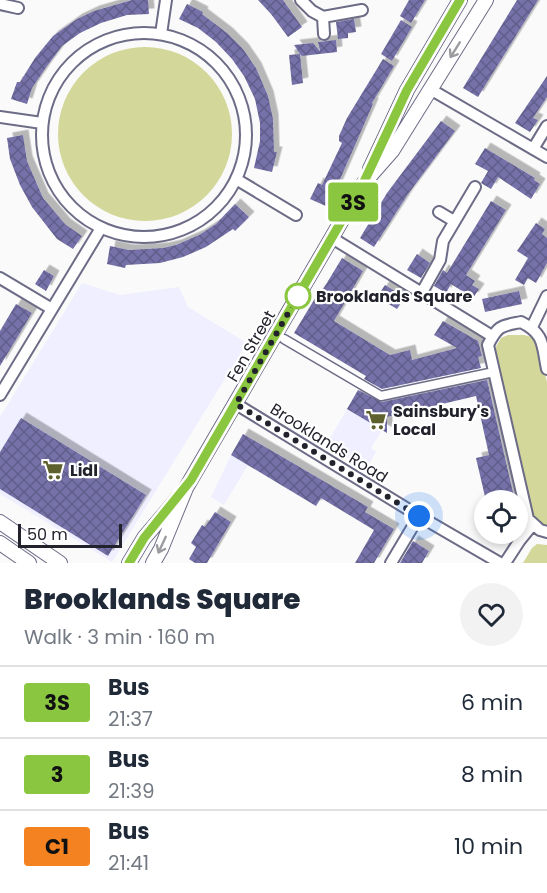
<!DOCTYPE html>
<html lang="en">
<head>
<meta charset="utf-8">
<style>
  :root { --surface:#fff; --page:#f2f2f3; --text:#1f2937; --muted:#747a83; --line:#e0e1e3 }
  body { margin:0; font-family:Poppins,sans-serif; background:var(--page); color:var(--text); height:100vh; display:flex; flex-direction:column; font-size:22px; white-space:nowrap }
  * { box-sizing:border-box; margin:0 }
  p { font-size:20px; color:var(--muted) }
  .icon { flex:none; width:33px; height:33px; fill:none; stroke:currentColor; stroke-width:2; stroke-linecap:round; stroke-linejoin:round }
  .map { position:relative; height:563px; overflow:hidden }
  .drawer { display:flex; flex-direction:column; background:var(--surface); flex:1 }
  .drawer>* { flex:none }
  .badge { padding:0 12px; border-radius:4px; font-size:21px; line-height:39px }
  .buttons { position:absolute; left:474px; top:490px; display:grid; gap:12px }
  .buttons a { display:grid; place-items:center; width:54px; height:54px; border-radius:50%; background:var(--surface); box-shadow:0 3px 9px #0003; font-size:30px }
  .scale { position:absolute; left:18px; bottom:15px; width:104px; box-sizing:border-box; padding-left:6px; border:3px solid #22222d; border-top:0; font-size:16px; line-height:21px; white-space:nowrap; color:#22222d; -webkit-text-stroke:4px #fff; paint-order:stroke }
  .you { position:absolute; width:30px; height:30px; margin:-15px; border:4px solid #fff; border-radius:50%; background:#1a73e8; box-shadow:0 0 0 9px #1a73e833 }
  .map>.badge { position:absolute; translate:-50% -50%; box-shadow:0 0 0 3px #fff }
  .round { display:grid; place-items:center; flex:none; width:63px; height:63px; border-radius:32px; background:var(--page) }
  .overview { display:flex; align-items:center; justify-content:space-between; height:102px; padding:0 24px }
  h1 { font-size:28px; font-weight:800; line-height:45px }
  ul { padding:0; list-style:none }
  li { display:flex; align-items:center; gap:18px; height:72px; padding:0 24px; border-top:2px solid var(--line) }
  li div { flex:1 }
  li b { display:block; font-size:22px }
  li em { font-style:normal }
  li .badge { min-width:66px; font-weight:700; text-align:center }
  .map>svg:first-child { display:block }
  .built { fill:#efefff }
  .green { fill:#d3d799 }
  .building { fill:url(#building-cross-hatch); filter:url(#shadow) }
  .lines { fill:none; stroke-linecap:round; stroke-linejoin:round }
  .pedestrian-casing { stroke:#6d6c87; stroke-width:11 }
  .minor-casing { stroke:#6d6c87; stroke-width:14 }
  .tertiary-casing { stroke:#6d6c87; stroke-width:16 }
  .pedestrian { stroke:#fff; stroke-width:8 }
  .minor { stroke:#fff; stroke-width:10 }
  .tertiary { stroke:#fff; stroke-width:14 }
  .oneway { stroke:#9c9ca0 }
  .line-casing { stroke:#fff; stroke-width:14 }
  .line { stroke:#8bc640; stroke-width:9 }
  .walk { stroke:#22222d; stroke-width:6; stroke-dasharray:0 10.8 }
  .stop-dot { fill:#fff; stroke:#8bc640; stroke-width:3 }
  .labels { text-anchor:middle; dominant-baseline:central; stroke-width:4.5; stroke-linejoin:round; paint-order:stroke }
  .stop-label { font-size:16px; font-weight:bold; fill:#22222d; stroke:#fff; text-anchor:start }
  .street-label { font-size:16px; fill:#22222d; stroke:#fff }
  .poi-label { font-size:16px; font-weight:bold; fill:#22222d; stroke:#fff; text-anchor:start }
</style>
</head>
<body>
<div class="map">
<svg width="547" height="563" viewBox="0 0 547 563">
  <defs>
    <pattern id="building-cross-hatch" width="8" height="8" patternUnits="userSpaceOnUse" patternTransform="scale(1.5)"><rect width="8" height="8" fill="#7672a9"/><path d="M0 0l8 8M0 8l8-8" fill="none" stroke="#605d8a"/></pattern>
    <filter id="shadow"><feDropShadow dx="5.5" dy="-5.5" stdDeviation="0" flood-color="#0004"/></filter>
  </defs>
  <rect width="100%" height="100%" fill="#fafafa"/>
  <path class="built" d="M82 283 120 295 179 287 188 307 247 343 112 562 0 494V417Z
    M347 409 382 430 371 448 376 452 366 469 326 445Z
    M231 455 248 465 224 505 211 497Z"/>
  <path class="green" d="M58 134a87 87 0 1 1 174 0a87 87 0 1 1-174 0Z
    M508 335H524L532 337 537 343 547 382V526L538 523 530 515 493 352 501 338Z
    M537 544 547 545V563H523L532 548Z"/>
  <path class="building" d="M132 0H148L149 14 127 15 101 23 80 33 62 46 47 66 32 88 27 104 11 99 17 82H20L35 58 53 36 77 19 94 11Z
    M258 0H283L302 27 288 37 271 14Z
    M409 0H425L411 23 400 16Z
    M517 0H538L478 97 463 88Z
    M187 4 203 12 202 14 227 33 243 49 256 68 268 96 273 119 274 152H277L272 172 254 168 260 141V123L255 99 244 76 232 59 216 42 198 28 179 19Z
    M354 19 356 32 348 33V38L338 39 336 22Z
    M401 20 412 27 392 61 381 54Z
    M336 40 337 52 302 56 300 54 303 83 292 85 289 55 300 54 294 45 313 43 320 51 318 42Z
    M383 59 394 66 372 103 373 104 328 207 310 199 318 183 322 185 342 143 339 141V136L347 118Z
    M547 76V97L533 118 538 120 530 132 515 123Z
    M441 121 455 131 408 194 374 247 360 238 387 193Z
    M23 135 27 161 43 198 65 224 82 236 73 249 57 239 32 207 20 185 10 159 7 138Z
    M485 148 535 178 534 180 540 184 531 199 498 177 491 189 481 183 488 171 475 164Z
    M491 201 506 210 466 275 475 281 472 285 479 289 473 298 451 284 446 293 434 286 443 270 447 273Z
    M235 204 249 217 235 231 233 229 206 247 183 257 160 263 126 265 125 268 107 264 110 246 129 250 163 248 176 245 199 235 216 224Z
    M536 223 545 229 542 234 547 238V263L536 283 528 278 524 285 515 280 528 258 517 251Z
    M417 254 430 263 421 278 407 270Z
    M342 258 363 271 334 321 390 355 410 350 412 360 457 348 434 335 443 321 478 341 482 356 478 357 481 368 382 389 364 379 366 376 294 333 320 290 322 291Z
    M44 270 54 276 46 291 35 284Z
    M385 285 405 297 397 309 377 297Z
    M519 291 522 304 485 312 482 299Z
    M16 304 32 313 0 366V331Z
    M487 380 515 501H486L476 458 489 455 476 396 387 417V433L347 409 358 390 382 402Z
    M21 418 146 495 108 556 0 489V452Z
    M243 434 368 507 365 512 394 529 374 563H355L374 530 321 498 316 506 231 455Z
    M215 512 231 522 207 563H195L189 559 196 547 191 543 202 525 205 527Z
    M413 541 429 551 422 563H400Z"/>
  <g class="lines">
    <g class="pedestrian-casing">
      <path id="pedestrian" d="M284 339 381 396 494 372"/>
    </g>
    <g class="minor-casing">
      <path id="minor" d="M301 0 312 11 323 17 362 10
        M0 4 18 8
        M323 17 324 34
        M42 135a102 102 0 1 1 204 0a102 102 0 1 1-204 0Z
        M161 34 166 0
        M430 89 547 157
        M0 117 42 123
        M533 149 547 126
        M236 179 296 215
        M439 212 454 221
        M332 238 492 336
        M0 278 52 309
        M421 294 440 260 443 241 475 187
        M532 327 547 296
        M547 369C542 345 545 334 521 322 501 326 498 325 488 345L528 519 540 530 547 532
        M0 395 101 228
        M236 404 419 516 500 563
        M391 563 419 516
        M505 563 520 540 533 524"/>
    </g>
    <g class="tertiary-casing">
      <path id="tertiary" d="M370 169 407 90 460 0
        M0 522 60 563
        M0 543 29 563
        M129 563 144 538 178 498
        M153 563 161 549 186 488 363 184 392 151 486 0"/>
    </g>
    <use href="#pedestrian" class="pedestrian"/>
    <use href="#minor" class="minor"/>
    <use href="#tertiary" class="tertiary"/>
  </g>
  <defs><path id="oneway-shaft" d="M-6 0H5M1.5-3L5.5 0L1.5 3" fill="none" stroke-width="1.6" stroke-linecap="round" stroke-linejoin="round" transform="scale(1.5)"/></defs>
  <g class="oneway">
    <use href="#oneway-shaft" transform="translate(455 50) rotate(122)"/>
    <use href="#oneway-shaft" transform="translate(162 545) rotate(115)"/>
  </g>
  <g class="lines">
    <g class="line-casing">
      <path id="line" d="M129 563 144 538 191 480 363 184 407 90 460 0"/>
    </g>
    <use href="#line" class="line"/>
    <path class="walk" d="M298 296 236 404 419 516"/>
  </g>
  <defs>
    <g id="supermarket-bare" transform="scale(1.62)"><path d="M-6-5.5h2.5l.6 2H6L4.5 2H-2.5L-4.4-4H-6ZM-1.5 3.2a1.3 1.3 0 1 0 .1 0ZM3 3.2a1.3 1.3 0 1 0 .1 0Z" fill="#5e602d" stroke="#fff" stroke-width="2.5" paint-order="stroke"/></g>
  </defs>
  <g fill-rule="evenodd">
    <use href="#supermarket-bare" x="376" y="420"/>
    <use href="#supermarket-bare" x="53" y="470"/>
  </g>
  <circle class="stop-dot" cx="298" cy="296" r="12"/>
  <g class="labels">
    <g class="stop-label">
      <text x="316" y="296">Brooklands Square</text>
    </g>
    <g class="street-label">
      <text transform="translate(251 346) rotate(-60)">Fen Street</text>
      <text transform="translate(329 443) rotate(32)">Brooklands Road</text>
    </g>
    <g class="poi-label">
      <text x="393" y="411">Sainsbury's<tspan x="393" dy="18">Local</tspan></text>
      <text x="70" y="470">Lidl</text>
    </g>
  </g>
</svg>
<div class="buttons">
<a><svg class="icon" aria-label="locate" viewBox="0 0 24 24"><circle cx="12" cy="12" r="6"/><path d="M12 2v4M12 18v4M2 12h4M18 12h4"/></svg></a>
</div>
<div class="scale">50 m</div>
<div class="you" style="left:419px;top:516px"></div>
<b class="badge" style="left:353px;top:202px;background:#8bc640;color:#111">3S</b>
</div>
<section class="drawer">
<div class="overview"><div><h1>Brooklands Square</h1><p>Walk · 3 min · 160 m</p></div><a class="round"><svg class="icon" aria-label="heart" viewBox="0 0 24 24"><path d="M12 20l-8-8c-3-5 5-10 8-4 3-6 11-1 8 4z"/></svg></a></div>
<ul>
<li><span class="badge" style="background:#8bc640;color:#111">3S</span><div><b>Bus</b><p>21:37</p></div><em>6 min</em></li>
<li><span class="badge" style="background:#8bc640;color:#111">3</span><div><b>Bus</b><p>21:39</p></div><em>8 min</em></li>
<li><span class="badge" style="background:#f58220;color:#111">C1</span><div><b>Bus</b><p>21:41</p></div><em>10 min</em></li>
</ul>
</section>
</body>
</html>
